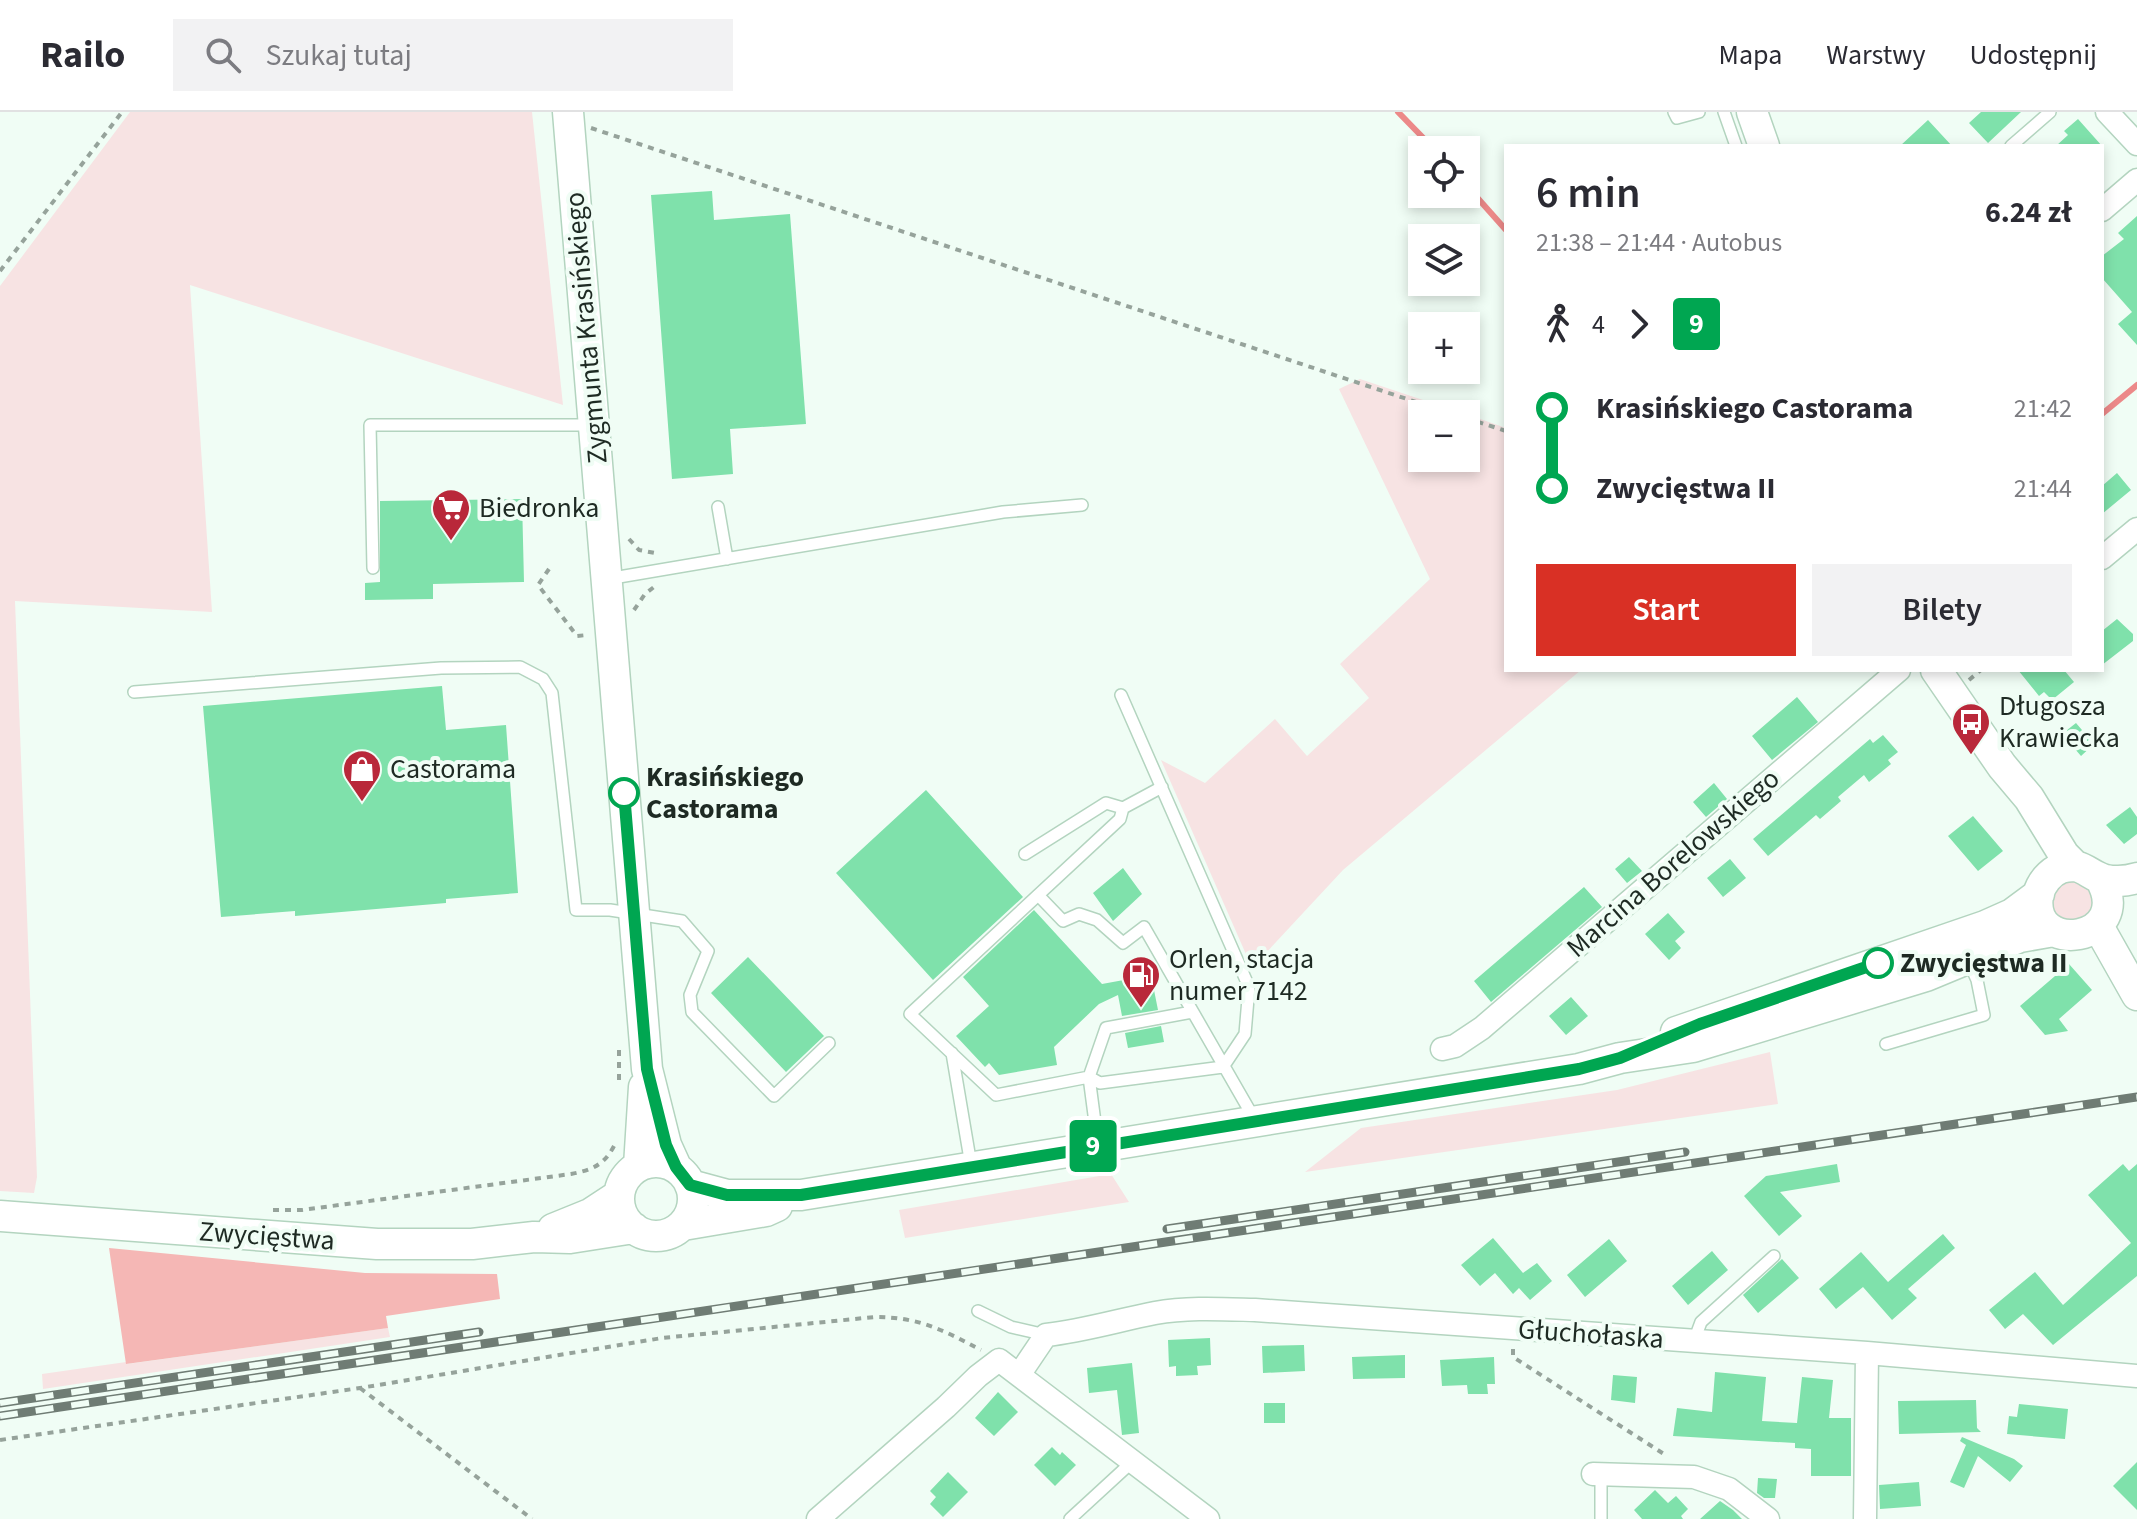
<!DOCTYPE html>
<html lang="pl">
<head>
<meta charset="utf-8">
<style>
  :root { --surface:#fff; --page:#f2f2f3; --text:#2b2b33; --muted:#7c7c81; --line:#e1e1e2; --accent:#d93025 }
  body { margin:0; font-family:"Source Sans 3",sans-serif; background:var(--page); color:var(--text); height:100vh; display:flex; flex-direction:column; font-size:30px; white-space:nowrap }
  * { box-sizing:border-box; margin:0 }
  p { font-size:26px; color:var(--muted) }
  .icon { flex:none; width:44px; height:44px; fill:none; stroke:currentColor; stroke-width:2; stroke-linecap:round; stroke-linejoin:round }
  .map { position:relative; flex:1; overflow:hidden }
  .sheet { position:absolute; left:1504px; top:32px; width:600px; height:528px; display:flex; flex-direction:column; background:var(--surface); border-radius:0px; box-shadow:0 4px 12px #0003 }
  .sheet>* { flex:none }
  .badge { padding:0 16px; border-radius:6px; font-size:28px; line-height:52px }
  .buttons { position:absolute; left:1408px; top:24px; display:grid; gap:16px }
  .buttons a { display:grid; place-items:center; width:72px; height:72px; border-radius:0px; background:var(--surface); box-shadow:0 4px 12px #0003; font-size:40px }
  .map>.badge { position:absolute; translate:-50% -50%; box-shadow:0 0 0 4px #fff }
  .legs { display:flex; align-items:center; gap:12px; height:88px; padding:0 32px; font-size:26px }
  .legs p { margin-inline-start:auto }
  .overview { display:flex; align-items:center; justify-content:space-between; height:136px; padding:0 32px }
  h1 { font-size:44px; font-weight:600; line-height:60px }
  .primary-button { display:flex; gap:16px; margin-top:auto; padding:16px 32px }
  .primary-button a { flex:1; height:92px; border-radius:0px; background:var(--accent); color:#fff; font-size:32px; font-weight:600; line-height:92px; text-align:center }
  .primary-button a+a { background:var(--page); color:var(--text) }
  ul { padding:0 32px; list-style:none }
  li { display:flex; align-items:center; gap:28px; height:80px; font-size:30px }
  li i { display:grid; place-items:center; width:12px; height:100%; margin:0 10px; background:currentColor }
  li i::after { content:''; width:20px; height:20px; margin:-10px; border:6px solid; border-radius:50%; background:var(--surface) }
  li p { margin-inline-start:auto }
  li:first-child i { background:linear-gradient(#0000 50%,currentColor 0) }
  li:last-child i { background:linear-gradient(currentColor 50%,#0000 0) }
  header { display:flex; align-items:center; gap:48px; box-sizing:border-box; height:112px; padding:0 40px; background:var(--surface); border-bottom:2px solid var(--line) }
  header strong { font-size:38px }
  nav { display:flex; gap:44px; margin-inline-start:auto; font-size:28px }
  .search { width:560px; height:72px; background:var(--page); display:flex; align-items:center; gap:20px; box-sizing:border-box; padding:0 28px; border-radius:0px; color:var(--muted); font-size:30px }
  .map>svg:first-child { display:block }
  .green { fill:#f7e3e3 }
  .forest { fill:#f5b7b5 }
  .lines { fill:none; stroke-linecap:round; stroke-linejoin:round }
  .stream { stroke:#ec8989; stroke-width:6 }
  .building { fill:#7fe1ab }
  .lane-casing { stroke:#b3d4bf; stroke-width:14 }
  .street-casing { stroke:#b3d4bf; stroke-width:25 }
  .secondary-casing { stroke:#b3d4bf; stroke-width:33 }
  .path { stroke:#96a39b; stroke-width:4; stroke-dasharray:6 6; stroke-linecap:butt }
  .lane { stroke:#fff; stroke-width:11 }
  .street { stroke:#fff; stroke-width:22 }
  .secondary { stroke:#fff; stroke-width:30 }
  .rail-casing { stroke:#6f7c74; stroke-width:9 }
  .rail { stroke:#f0fdf5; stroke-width:6; stroke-dasharray:18; stroke-linecap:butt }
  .line-1-casing { stroke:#fff; stroke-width:18 }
  .line-1 { stroke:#00a651; stroke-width:12 }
  .stop-1-dot { fill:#fff; stroke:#00a651; stroke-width:4 }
  .labels { text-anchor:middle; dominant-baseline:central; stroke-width:8; stroke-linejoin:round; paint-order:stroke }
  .street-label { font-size:28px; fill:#1e2a23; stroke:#f0fdf5 }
  .poi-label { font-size:28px; fill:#1e2a23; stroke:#f0fdf5; text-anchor:start }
  .stop-label { font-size:28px; font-weight:bold; fill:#1e2a23; stroke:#f0fdf5; text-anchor:start }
</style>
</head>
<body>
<header>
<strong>Railo</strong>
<div class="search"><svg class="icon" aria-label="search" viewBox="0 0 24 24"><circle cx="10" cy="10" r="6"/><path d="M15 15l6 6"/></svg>Szukaj tutaj</div>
<nav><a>Mapa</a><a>Warstwy</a><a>Udostępnij</a></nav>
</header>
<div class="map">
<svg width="2137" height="1407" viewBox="0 0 2137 1407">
  <rect width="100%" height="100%" fill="#f0fdf5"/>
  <path class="green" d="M130 0H532L563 293 190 173 212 500 15 489 37 1065 34 1081 0 1079V174Z
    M1360 267 1465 302H1422V346H1466V302L1506 316V558H1581L1343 758 1252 856 1161 648 1205 671 1275 607 1307 644 1369 586 1340 552 1430 467 1339 277Z
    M2052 789a20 20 0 1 1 40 0a20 20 0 1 1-40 0Z
    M1770 940 1778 992 1305 1060 1361 1016 1617 978Z
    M1111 1062 1129 1090 905 1126 899 1098Z
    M388 1216 390 1225 43 1277 42 1262 0 1268 126 1250 127 1252Z"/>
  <path class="forest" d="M109 1136 365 1161 497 1162 500 1187 386 1204 388 1216 126 1252Z"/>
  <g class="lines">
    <path class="stream" d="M1398 0 1435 38
      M1466 73 1506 118
      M2102 302 2137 273"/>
  </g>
  <path class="building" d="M1981 0H2021L1988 31 1969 11Z
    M2078 7 2102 34H2056L2068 23 2064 19Z
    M1928 8 1952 34H1900Z
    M712 79 714 108 790 102 806 312 730 317 733 362 672 367 651 83Z
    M2137 104V233L2118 212 2132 200 2102 166V144L2124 127 2118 121Z
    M2117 361 2131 378 2102 402V374Z
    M522 387 524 470 433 472V487L365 488V471L380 470V389Z
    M2117 507 2133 522V529L2102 553V519Z
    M2018 558H2064L2074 570 2052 588 2044 580 2039 584Z
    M442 574 446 618 506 613 518 781 446 787V791L295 804V799L221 805 203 594Z
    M1797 585 1818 610 1772 648 1752 624Z
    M2076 611 2094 632 2081 644 2062 622Z
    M1883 623 1898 640 1888 648 1891 652 1869 670 1864 663 1838 685 1841 689 1820 707 1816 703 1768 744 1753 727 1870 627 1873 631Z
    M1714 671 1727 687 1706 705 1693 690Z
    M926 678 1023 785 933 868 836 761Z
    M2130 695 2137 705V722L2124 732 2106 713Z
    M1973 704 2003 739 1978 759 1948 724Z
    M1629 745 1642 759 1627 771 1615 757Z
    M1730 747 1746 766 1723 785 1707 766Z
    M1123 756 1142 782 1113 809 1093 781Z
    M1584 775 1602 795 1491 890 1474 869Z
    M1034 798 1102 872 1151 863 1158 898 1122 904 1118 883 1099 892 1054 935 1057 953 999 963 989 951 985 955 956 924 989 894 963 865Z
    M1668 801 1685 820 1675 829 1681 836 1669 848 1645 822Z
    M748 845 824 924 786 960 711 881Z
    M2069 852 2092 878 2059 907 2068 919 2045 923 2020 894Z
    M1571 885 1588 904 1566 923 1549 904Z
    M1161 914 1164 930 1128 936 1125 921Z
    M1837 1052 1840 1070 1780 1080 1802 1104 1779 1124 1744 1084 1766 1064Z
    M2123 1052 2129 1059 2137 1052V1164L2053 1233 2023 1202 2005 1217 1989 1198 2035 1160 2063 1193 2131 1131 2088 1083Z
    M1943 1122 1955 1136 1908 1177 1917 1186 1892 1208 1863 1175 1836 1197 1819 1177 1861 1140 1888 1170Z
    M1493 1126 1523 1161 1537 1151 1552 1169 1530 1188 1519 1176 1513 1182 1495 1161 1480 1174 1461 1153Z
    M1609 1127 1627 1149 1585 1185 1567 1163Z
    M1712 1139 1728 1158 1688 1193 1672 1174Z
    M1782 1147 1799 1166 1758 1201 1743 1183Z
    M1210 1226 1211 1253 1197 1254 1198 1263 1176 1264V1254L1169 1255 1168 1228Z
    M1304 1233 1305 1259 1263 1261 1262 1234Z
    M1405 1243V1266L1353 1267 1352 1245Z
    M1494 1245 1495 1272H1487L1488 1282H1468L1467 1273 1442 1274 1440 1248Z
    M1132 1251 1139 1321 1122 1323 1117 1278 1089 1281 1087 1256Z
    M1715 1260 1766 1265 1762 1309 1797 1311 1802 1265 1833 1268 1829 1306H1851V1364H1811V1337L1795 1336V1331L1673 1324 1677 1296 1712 1300Z
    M1613 1263 1637 1265 1635 1291 1611 1288Z
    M998 1280 1018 1300 994 1324 975 1306Z
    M1976 1288 1977 1316 1981 1320 1899 1322 1898 1289Z
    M1264 1291H1285V1311H1264Z
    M2019 1292 2068 1297 2065 1327 2007 1322 2009 1304 2017 1305Z
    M1962 1325 2014 1347 2023 1354 2010 1370 1978 1344 1964 1376 1950 1370 1966 1333 1960 1329Z
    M1052 1335 1060 1343 1062 1340 1076 1353 1055 1374 1034 1353Z
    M2137 1350V1398L2113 1374Z
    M948 1360 968 1380 943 1405 930 1392 936 1385 930 1379Z
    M1758 1366 1777 1367 1775 1386H1764L1757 1381Z
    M1919 1370 1921 1394 1880 1397 1879 1373Z
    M1655 1378 1668 1391 1676 1384 1688 1397 1681 1404 1683 1407H1642L1634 1398Z
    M1720 1389 1733 1398 1742 1407H1700Z"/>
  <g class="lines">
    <g class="lane-casing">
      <path id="lane" d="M1674 0 1677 6 1699 0
        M1724 0 1736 34
        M2011 34 2050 0
        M718 395 727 447
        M373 456 370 313H593
        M607 467 1003 400 1082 393
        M134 580 441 556 520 555 543 567 552 581 576 798H610L682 809 708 839 690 883 692 900 774 984 829 931
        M1121 583 1249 875 1245 922 1223 955 1100 971 1089 965 996 983 910 902 1120 707 1123 696
        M1025 742 1106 691 1123 696 1162 675
        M1038 783 1063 809 1079 802 1097 808 1123 831 1144 815 1255 1008
        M1886 932 1984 903 1977 868 1968 848
        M952 941 971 1053
        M1098 1033 1089 965 1106 916 1192 900
        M978 1199 1011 1215 1046 1223
        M1694 1229 1701 1210 1774 1144
        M1601 1362V1407
        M1070 1407 1132 1350"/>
    </g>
    <g class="street-casing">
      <path id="street" d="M2107 0 2137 32
        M2102 98 2137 68
        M2102 446 2137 417
        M1442 937 1455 934 1482 916 1899 558
        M1019 1263 1046 1223C1083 1219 1119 1208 1155 1201 1188 1195 1221 1197 1255 1198L1867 1241 2137 1264
        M1593 1362 1694 1365 1729 1377 1768 1407
        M818 1407 946 1295 978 1264 999 1248 1208 1407
        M1865 1407 1867 1241"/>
    </g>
    <g class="secondary-casing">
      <path id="secondary" d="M568 0 647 957 666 1033 676 1055
        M1752 0 1764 34
        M1936 558 2002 654 2029 686 2064 743 2075 754
        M2100 766C2137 830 2028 846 2038 783 2041 771 2050 760 2061 756 2081 750 2085 760 2100 766 2110 771 2127 769 2137 766
        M2098 814 2137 883
        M1676 920 1985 814 2012 802 2039 782
        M619 1087a37 37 0 1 1 74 0a37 37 0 1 1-74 0Z
        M639 1054 644 975
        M690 1073 727 1083H801L1579 957 1620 946 1693 935 1926 864 2020 825 2054 819
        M0 1104 377 1132H472L534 1125 570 1126 634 1116
        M683 1113 766 1099 777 1094
        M553 1117 590 1102 619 1083"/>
    </g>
    <path class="path" d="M591 16 1452 302
      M0 159 122 0
      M1466 306 1506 319
      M629 427 639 438 655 441
      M549 457 538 473 577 524 587 523
      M634 498 645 482 654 475
      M1969 568 1981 558
      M619 938V969
      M273 1098H302L571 1062C592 1058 604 1053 614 1034
      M1513 1237V1245L1667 1344
      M360 1276 532 1407
      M0 1328 360 1276 662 1226 875 1205C919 1205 943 1218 981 1238"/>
    <use href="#lane" class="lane"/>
    <use href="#street" class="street"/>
    <use href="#secondary" class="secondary"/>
    <g class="rail-casing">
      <path id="rail" d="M1167 1117 1685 1040
        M0 1291 479 1220
        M0 1304 2137 985"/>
    </g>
    <use href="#rail" class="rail"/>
  </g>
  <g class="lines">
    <g class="line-1-casing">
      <path id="line-1" d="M624 681 647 957 666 1033 676 1055 690 1073 727 1083H801L1579 957 1620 946 1700 912 1878 851"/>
    </g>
    <use href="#line-1" class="line-1"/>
  </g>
  <defs>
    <g id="supermarket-pin" transform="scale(2)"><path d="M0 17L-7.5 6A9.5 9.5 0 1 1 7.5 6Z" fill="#b9283a" stroke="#f0fdf5"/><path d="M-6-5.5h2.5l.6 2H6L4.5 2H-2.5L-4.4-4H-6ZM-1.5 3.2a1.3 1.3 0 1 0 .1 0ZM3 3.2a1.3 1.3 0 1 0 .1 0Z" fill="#fff"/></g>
    <g id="bus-pin" transform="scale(2)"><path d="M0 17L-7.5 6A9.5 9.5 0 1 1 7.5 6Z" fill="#b9283a" stroke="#f0fdf5"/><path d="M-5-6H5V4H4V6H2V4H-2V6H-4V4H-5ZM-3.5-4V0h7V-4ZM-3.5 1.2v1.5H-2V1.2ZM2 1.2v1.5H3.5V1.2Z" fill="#fff"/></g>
    <g id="shop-pin" transform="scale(2)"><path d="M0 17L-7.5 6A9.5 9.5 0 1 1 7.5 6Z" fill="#b9283a" stroke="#f0fdf5"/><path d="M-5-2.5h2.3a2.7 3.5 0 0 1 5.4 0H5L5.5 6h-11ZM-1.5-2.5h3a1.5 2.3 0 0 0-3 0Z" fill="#fff"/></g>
    <g id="fuel-pin" transform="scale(2)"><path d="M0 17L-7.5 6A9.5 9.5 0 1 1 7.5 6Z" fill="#b9283a" stroke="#f0fdf5"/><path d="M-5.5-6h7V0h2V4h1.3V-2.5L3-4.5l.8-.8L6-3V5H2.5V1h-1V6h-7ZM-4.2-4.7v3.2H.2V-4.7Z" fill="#fff"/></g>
  </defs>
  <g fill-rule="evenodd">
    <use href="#supermarket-pin" x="451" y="396"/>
    <use href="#bus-pin" x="1971" y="610"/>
    <use href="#shop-pin" x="362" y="657"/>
    <use href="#fuel-pin" x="1141" y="863"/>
  </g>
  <g class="stop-1-dot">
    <circle cx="624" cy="681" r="14"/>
    <circle cx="1878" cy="851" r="14"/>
  </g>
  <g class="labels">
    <g class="street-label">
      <text transform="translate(586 216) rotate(-95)">Zygmunta Krasińskiego</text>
      <text transform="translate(1673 751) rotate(-41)">Marcina Borelowskiego</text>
      <text transform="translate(267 1124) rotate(4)">Zwycięstwa</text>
      <text transform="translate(1591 1222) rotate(4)">Głuchołaska</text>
    </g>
    <g class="poi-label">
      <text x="479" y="396">Biedronka</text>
      <text x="1999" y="594">Długosza<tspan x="1999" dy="32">Krawiecka</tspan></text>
      <text x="390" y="657">Castorama</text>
      <text x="1169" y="847">Orlen, stacja<tspan x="1169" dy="32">numer 7142</tspan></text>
    </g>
    <g class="stop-label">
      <text x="646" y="665">Krasińskiego<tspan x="646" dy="32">Castorama</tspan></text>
      <text x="1900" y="851">Zwycięstwa II</text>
    </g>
  </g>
</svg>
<div class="buttons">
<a><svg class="icon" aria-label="locate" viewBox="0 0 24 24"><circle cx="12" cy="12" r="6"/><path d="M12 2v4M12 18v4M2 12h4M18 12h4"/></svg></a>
<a><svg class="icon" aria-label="layers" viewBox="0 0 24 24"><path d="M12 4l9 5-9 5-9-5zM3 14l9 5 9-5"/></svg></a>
<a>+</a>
<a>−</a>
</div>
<b class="badge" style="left:1093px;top:1034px;background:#00a651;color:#fff">9</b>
<section class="sheet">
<div class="overview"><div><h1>6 min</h1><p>21:38 – 21:44 · Autobus</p></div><b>6.24 zł</b></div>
<div class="legs"><svg class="icon" aria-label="walk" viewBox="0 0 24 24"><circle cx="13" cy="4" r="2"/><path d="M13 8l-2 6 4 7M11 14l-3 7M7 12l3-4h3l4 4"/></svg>4<svg class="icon" aria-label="forward" viewBox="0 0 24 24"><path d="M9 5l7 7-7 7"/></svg><b class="badge" style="background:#00a651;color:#fff">9</b></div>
<ul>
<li><i style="color:#00a651"></i><b>Krasińskiego Castorama</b><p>21:42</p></li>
<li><i style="color:#00a651"></i><b>Zwycięstwa II</b><p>21:44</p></li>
</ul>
<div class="primary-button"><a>Start</a><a>Bilety</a></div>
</section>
</div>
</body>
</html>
